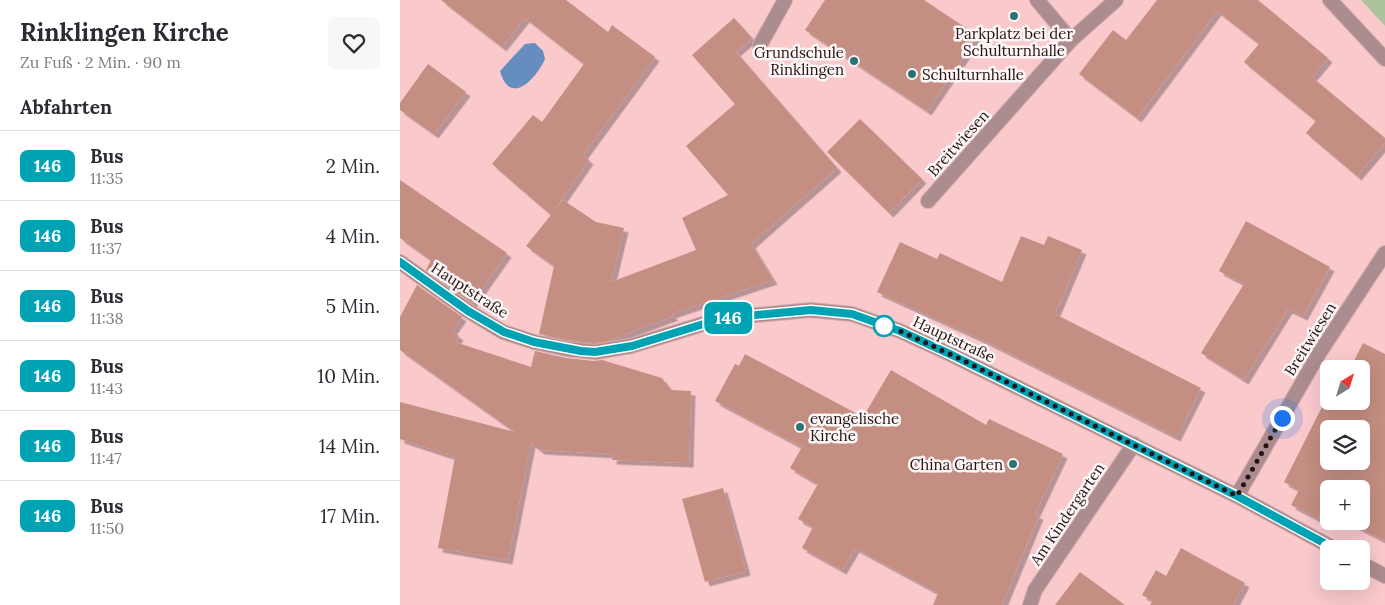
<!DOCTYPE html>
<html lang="de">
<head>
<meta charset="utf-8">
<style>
  :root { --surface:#fff; --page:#f7f7f7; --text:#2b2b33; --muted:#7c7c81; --line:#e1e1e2 }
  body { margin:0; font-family:Lora,serif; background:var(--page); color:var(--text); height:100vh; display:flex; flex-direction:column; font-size:19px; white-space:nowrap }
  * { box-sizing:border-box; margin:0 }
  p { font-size:16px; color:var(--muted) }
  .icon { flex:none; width:28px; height:28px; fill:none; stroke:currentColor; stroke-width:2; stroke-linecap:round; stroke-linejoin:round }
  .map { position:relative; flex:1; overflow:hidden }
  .sheet { display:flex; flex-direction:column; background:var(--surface); width:400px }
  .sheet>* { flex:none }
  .badge { padding:0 10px; border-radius:8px; font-size:18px; line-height:32px }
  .needle { width:32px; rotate:38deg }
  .tools { position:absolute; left:920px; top:360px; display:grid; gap:10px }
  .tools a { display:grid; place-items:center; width:50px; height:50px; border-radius:8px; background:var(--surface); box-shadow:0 5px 20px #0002; font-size:25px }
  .you { position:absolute; width:25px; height:25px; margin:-12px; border:4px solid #fff; border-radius:50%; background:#1a73e8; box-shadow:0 0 0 8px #1a73e833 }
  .map>.badge { position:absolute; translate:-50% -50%; box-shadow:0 0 0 2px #fff }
  h2 { padding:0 20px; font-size:19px; line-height:45px }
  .round { display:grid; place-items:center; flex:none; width:52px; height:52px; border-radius:8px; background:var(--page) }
  .overview { display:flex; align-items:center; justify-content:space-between; height:85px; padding:0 20px }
  h1 { font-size:24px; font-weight:700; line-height:38px }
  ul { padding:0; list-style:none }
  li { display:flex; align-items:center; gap:15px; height:70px; padding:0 20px; border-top:1px solid var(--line) }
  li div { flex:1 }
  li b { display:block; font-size:19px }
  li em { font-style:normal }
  li .badge { min-width:55px; font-weight:700; text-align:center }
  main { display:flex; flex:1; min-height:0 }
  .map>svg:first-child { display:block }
  .green { fill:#acc39d }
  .water { fill:#658ebe }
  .building { fill:#c48e82; fill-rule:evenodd; filter:url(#shadow) }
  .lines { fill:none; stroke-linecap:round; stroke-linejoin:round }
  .minor-casing { stroke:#d3a8ab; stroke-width:16 }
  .minor { stroke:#ac8d8f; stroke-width:14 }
  .line-casing { stroke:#fff; stroke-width:11 }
  .line { stroke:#00a3b4; stroke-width:8 }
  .walk { stroke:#271214; stroke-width:5; stroke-dasharray:0 9 }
  .poi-dot { fill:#297372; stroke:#fcf6f6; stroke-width:2 }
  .stop-dot { fill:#fff; stroke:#00a3b4; stroke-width:2.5 }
  .labels { text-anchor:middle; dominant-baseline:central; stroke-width:5; stroke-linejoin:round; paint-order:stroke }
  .poi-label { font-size:15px; fill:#271214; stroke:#fcf6f6; text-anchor:end }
  .street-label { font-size:15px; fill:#271214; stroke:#fcf6f6 }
</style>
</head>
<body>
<main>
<section class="sheet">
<div class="overview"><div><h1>Rinklingen Kirche</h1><p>Zu Fuß · 2 Min. · 90 m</p></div><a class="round"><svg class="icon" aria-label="heart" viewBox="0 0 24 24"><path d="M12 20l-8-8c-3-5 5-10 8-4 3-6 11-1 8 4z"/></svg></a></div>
<h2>Abfahrten</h2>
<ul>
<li><span class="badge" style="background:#00a3b4;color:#fff">146</span><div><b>Bus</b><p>11:35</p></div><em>2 Min.</em></li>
<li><span class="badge" style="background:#00a3b4;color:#fff">146</span><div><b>Bus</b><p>11:37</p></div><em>4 Min.</em></li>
<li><span class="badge" style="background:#00a3b4;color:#fff">146</span><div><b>Bus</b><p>11:38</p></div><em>5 Min.</em></li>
<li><span class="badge" style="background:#00a3b4;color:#fff">146</span><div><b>Bus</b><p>11:43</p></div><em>10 Min.</em></li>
<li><span class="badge" style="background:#00a3b4;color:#fff">146</span><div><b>Bus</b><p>11:47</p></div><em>14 Min.</em></li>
<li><span class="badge" style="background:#00a3b4;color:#fff">146</span><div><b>Bus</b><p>11:50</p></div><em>17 Min.</em></li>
</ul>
</section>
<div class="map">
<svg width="985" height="605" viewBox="0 0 985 605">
  <defs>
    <filter id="shadow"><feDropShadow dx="4.5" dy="4.5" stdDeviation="0" flood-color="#0004"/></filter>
  </defs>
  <rect width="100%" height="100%" fill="#f9c9cc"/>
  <path class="green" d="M961 0H985V26Z"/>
  <path class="water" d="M135 43 143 51 145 59C136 79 110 107 100 71L125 44Z"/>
  <path class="building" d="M41 0H166L208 32 212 25 255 57 183 155 189 160 151 215 92 164 133 115 142 122 184 64 125 18 102 47Z
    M425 0H524L578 36 527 111 405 30Z
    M757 0H858L928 58 912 77 985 138V143L957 176 906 133 916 121 844 62 859 44 817 11 737 118 679 74 713 30 726 40Z
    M334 18 352 38 336 52 437 168 351 244 373 280 271 314 274 316 204 342 195 343 168 340 139 334 154 266 126 246 163 200 196 222 224 228 211 282 296 250 282 218 328 195 286 146 335 104 292 55Z
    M28 64 66 92 34 134 0 110V103Z
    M460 119 522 179 489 213 427 152Z
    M0 180 107 253 72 303 26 270 31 260 0 238Z
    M846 221 930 267 903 316 888 309 844 380 801 353 844 284 819 271Z
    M621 236 644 245 648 236 682 250 655 314 801 388 776 437 585 341 477 292 500 242 537 259 540 253 602 282Z
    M17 285 62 317 52 331 59 336 55 342 131 367 135 351 166 358 194 361 202 360 262 378 271 390 291 391 289 463 212 460 213 454 140 450 131 443 108 560 38 548 55 457 0 439V402L115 432 0 350V317Z
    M963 343 985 354V541L946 521H961V489H929V512L923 509 918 519 891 505 899 490 884 482 926 399 933 402 961 401V369H950ZM929 429H961V461H929Z
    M345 354 463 417 491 370 586 425 589 419 663 454 635 514 639 515 602 605H533L538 593 455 548 442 570 402 548 413 527 398 519 418 484 390 468 402 447 315 401 335 364 339 366Z
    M323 488 346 571 305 582 282 499Z
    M781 548 845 583 833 605H750L753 601 742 595 756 570 766 576Z
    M680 572 725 605H655Z"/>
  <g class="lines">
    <g class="minor-casing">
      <path id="minor" d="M637 0 671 40 716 0
        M930 0 985 59
        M360 45 385 0
        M528 201 671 40
        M0 262 68 311 103 332 134 342 167 349 195 352 231 346 323 318 411 310 452 314 500 331 552 355 837 496 935 549
        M837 496 918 355 985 253
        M961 563 985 576
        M630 605 635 590 734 444"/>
    </g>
    <use href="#minor" class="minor"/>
  </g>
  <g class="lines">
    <g class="line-casing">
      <path id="line" d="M0 262 68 311 104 332 134 342 181 351 195 352 232 346 323 318 411 310 452 314 500 331 552 355 837 496 935 549"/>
    </g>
    <use href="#line" class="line"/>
    <path class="walk" d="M484 326 500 331 552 355 837 496 882 418"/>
  </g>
  <g class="poi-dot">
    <circle cx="614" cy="16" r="5"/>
    <circle cx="454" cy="61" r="5"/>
    <circle cx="512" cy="74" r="5"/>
    <circle cx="400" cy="427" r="5"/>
    <circle cx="613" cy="464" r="5"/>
  </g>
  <circle class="stop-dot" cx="484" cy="326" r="10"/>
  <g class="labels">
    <g class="poi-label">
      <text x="614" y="33" text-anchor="middle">Parkplatz bei der<tspan x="614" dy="17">Schulturnhalle</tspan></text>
      <text x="444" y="52">Grundschule<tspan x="444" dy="17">Rinklingen</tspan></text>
      <text x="522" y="74" text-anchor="start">Schulturnhalle</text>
      <text x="410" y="418" text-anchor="start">evangelische<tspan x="410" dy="17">Kirche</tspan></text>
      <text x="603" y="464">China Garten</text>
    </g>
    <g class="street-label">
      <text transform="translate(558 143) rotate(-48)">Breitwiesen</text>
      <text transform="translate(70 290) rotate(33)">Hauptstraße</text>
      <text transform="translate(554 339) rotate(25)">Hauptstraße</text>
      <text transform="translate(910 339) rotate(-58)">Breitwiesen</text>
      <text transform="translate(667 514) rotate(-56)">Am Kindergarten</text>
    </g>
  </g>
</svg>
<div class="tools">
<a><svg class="needle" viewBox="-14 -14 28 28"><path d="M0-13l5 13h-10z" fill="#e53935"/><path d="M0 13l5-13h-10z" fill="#7c7c81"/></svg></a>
<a><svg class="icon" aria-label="layers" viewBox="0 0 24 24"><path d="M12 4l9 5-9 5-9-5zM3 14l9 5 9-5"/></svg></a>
<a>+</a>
<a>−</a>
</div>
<div class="you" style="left:882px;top:418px"></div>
<b class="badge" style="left:328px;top:318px;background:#00a3b4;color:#fff">146</b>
</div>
</main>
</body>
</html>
